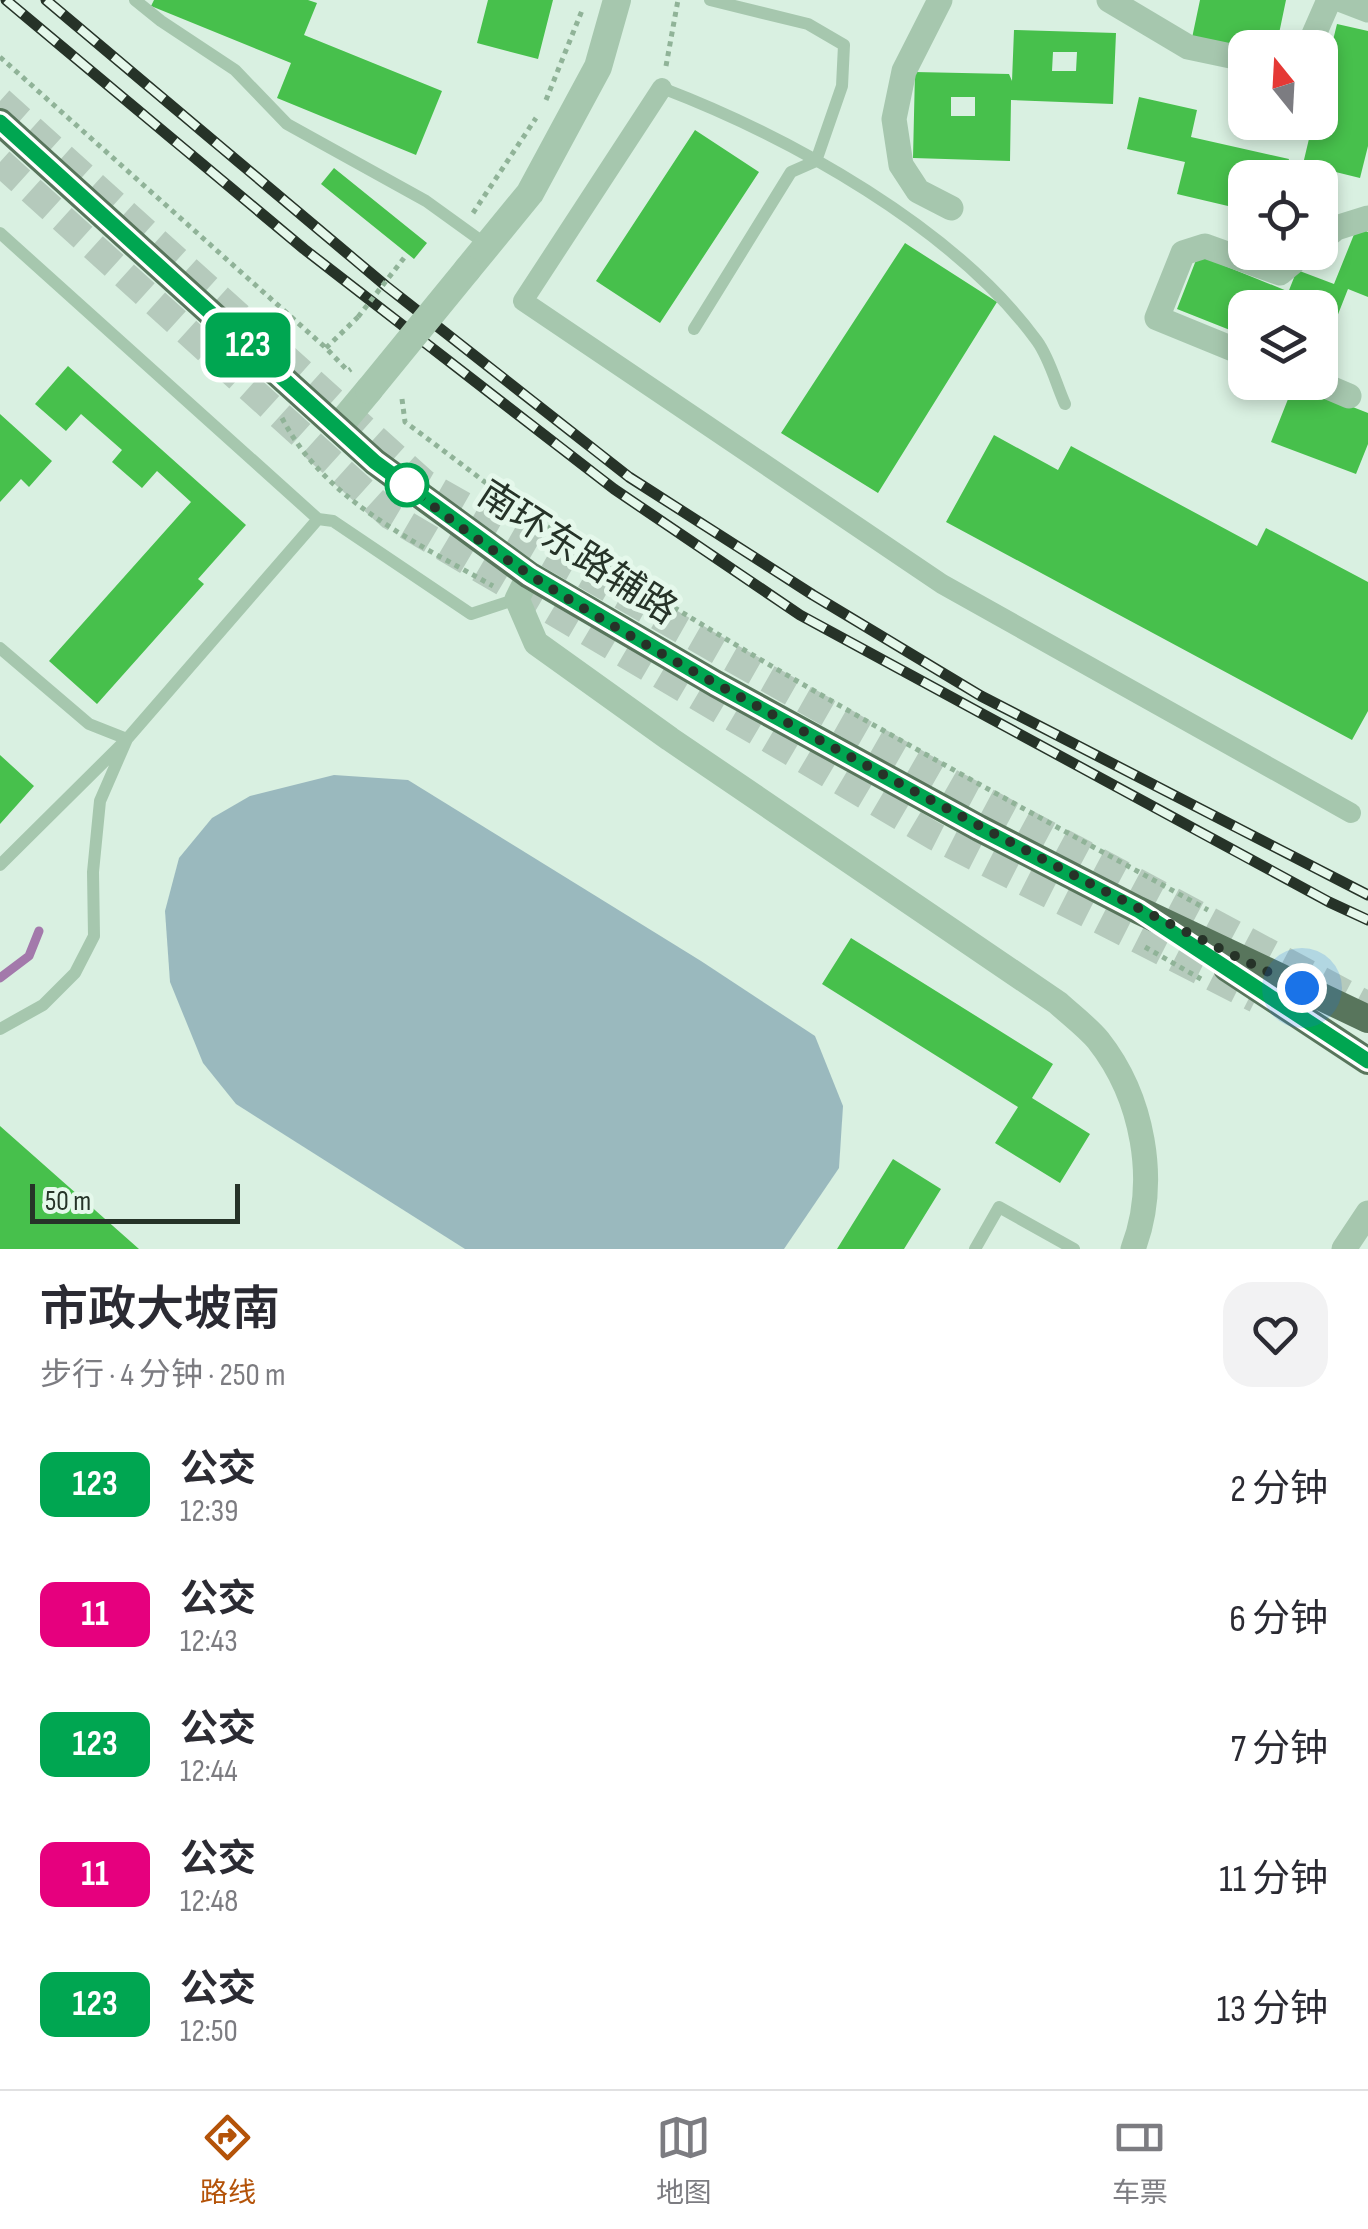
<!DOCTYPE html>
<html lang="zh">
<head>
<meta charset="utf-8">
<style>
  :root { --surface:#fff; --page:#f2f2f3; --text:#2b2b33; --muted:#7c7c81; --line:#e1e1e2; --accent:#b45309 }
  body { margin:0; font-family:"Sofia Sans Condensed","Noto Sans SC",sans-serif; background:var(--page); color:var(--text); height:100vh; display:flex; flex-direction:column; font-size:38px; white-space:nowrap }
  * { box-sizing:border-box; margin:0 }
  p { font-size:32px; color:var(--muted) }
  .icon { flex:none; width:55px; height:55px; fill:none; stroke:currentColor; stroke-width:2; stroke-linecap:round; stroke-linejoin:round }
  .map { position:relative; height:1249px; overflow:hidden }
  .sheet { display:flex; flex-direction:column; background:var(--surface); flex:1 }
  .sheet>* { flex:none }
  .badge { padding:0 20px; border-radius:15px; font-size:35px; line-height:65px }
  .needle { width:65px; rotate:342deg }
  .tools { position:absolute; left:1228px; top:30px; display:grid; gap:20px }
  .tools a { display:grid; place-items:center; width:110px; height:110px; border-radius:20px; background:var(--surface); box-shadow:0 5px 15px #0003; font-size:50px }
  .scale { position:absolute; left:30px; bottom:25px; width:210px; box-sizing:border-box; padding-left:10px; border:5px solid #263328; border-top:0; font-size:28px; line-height:35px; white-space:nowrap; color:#263328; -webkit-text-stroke:8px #e5f8eb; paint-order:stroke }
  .you { position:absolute; width:50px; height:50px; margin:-25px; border:8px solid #fff; border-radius:50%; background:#1a73e8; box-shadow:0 0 0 15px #1a73e833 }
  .map>.badge { position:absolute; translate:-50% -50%; box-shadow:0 0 0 5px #fff }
  .round { display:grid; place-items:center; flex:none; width:105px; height:105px; border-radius:30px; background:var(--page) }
  .summary { display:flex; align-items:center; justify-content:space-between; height:170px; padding:0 40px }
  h1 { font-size:48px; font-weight:600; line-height:75px }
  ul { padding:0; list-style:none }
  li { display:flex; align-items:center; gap:30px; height:130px; padding:0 40px }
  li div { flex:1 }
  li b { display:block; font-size:38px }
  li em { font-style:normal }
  li .badge { min-width:110px; font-weight:700; text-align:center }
  .menu { display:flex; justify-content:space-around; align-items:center; height:140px; border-top:2px solid var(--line); background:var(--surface); font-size:28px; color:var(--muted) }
  .menu a { display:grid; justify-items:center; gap:5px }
  .menu .selected { color:var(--accent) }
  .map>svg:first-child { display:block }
  .green { fill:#9ab9be }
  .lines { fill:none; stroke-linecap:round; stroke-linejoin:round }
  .stream { stroke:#a379ab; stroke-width:9 }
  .building { fill:#47c04c; fill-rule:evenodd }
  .trunk-tunnel { stroke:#b5cabc; stroke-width:28; stroke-dasharray:28 14; stroke-linecap:butt }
  .path { stroke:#90b398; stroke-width:5; stroke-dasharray:5 5; stroke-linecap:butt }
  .service { stroke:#a6c7ae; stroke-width:12 }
  .pedestrian { stroke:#a6c7ae; stroke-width:20 }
  .minor { stroke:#a6c7ae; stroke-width:25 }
  .tertiary { stroke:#a6c7ae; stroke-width:28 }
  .primary { stroke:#58755c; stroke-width:28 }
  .rail-casing { stroke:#263328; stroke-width:11 }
  .rail { stroke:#e5f8eb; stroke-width:8; stroke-dasharray:22; stroke-linecap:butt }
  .path-bridge { stroke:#90b398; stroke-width:5; stroke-dasharray:5 5; stroke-linecap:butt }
  .tertiary-bridge { stroke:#a6c7ae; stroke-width:28 }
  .line-casing { stroke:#fff; stroke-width:22 }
  .line { stroke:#00a651; stroke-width:15 }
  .walk { stroke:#263328; stroke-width:10; stroke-dasharray:0 18 }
  .stop-dot { fill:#fff; stroke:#00a651; stroke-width:5 }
  .labels { text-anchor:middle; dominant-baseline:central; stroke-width:10; stroke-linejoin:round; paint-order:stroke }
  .street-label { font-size:38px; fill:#263328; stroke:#e5f8eb }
</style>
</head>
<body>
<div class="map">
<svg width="1368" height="1249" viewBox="0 0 1368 1249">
  <rect width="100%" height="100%" fill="#d9f0e1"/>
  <path class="green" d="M334 775 408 780 701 961 815 1036 843 1106 839 1168 784 1249H465L236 1104 203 1063 170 982 165 911 179 858 212 818 250 796Z"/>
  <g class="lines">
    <path class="stream" d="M0 978 29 956 39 931"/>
  </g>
  <path class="building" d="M154 0H308L317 3 304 35 442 91 416 155 277 98 291 63 151 6Z
    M488 0H553L538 59 477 43Z
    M1200 0H1286L1276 48H1245L1192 38Z
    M1337 24 1368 31V146L1360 178 1303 164 1313 122H1320V93Z
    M1014 30 1116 33 1113 104 1011 100 1010 161 913 158 915 72 1009 74 1012 81ZM1053 52H1077L1076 71H1052ZM951 97H975V116H951Z
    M1139 97 1197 110 1191 137 1289 159 1284 178H1245V210L1177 194 1185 162 1127 149Z
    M695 130 759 172 660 323 596 281Z
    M334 168 427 243 414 259 321 184Z
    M1357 227 1368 232V297L1348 289 1320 360V308H1282L1297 270 1334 284Z
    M905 243 997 302 878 493 781 433Z
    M1198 255 1287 291 1280 308H1245V336L1177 309Z
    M68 366 246 525 198 579 204 584 97 704 49 661 191 502 157 471 142 488 112 462 122 450 81 414 66 431 35 404Z
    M1294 384 1368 413V444L1356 474 1271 442Z
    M0 414 52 461 29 487 21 479 0 502Z
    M994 435 1058 470 1071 446 1257 546 1266 528 1368 582V711L1352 740 946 522Z
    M0 755 34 786 0 824Z
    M851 938 1053 1064 1032 1098 1090 1134 1060 1183 995 1143 1018 1107 822 984Z
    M0 1126 139 1249H0Z
    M893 1159 941 1189 904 1249H837Z"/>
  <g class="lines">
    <path class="trunk-tunnel" d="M0 101 424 483 953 784 1367 1005
      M0 162 391 516 934 836 1256 999"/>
    <path class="path" d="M0 57 326 348 348 371 351 369
      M666 66 678 0
      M546 100 583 8
      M473 213 536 118
      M326 348 358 317
      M402 399 405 422C452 456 497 493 545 525 757 666 985 787 1208 910
      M282 418C325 501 415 542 493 586
      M1145 947 1201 979"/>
    <path class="service" d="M135 0 161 21 235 70 287 124 426 201 487 245
      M662 88C790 137 955 228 1037 341 1050 359 1056 384 1065 404
      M0 233 318 519
      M694 329 791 172 816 161 842 86 844 45 808 24 710 0
      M0 648 89 724 127 739 0 865
      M0 1029 43 1005 75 973 94 936 93 872 100 801 127 739 318 519 333 521 471 614 517 599
      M975 1249 999 1207 1074 1249"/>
    <path class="pedestrian" d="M662 88 523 301 942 584 1351 813"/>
    <path class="minor" d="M940 0 904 71 894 119 901 165 918 191 951 208
      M1109 0 1188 47 1245 59
      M1342 0 1368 10
      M1308 48 1329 0
      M1320 241 1336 228 1368 218
      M1245 354 1157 318 1183 253 1205 246 1280 273 1305 252
      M1316 382 1349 396
      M529 575 517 599 536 643 670 739 1058 1003C1071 1015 1087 1027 1098 1040 1143 1097 1159 1181 1133 1249
      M1344 1249 1368 1213"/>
    <path class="tertiary" d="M467 270 530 193 598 67 617 0
      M339 426 369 390"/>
    <path class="primary" d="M0 122 375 462 529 575 716 684 979 828 1138 910 1368 1019
      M1227 968 1368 1061"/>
    <g class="rail-casing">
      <path id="rail" d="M6 0 304 249 614 489 800 615 1329 902 1368 920
        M46 0 386 286 629 477 813 595 981 696 1368 895"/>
    </g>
    <use href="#rail" class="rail"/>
    <path class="path-bridge" d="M358 317 404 258"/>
    <path class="tertiary-bridge" d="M369 390 467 270"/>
  </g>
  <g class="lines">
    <g class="line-casing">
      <path id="line" d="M0 122 375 462 530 575 716 684 979 828 1138 910 1368 1061"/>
    </g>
    <use href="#line" class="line"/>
    <path class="walk" d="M407 485C519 579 660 653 790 724 959 816 1128 906 1302 988"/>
  </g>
  <circle class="stop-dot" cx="407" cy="485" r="20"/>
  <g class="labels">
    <g class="street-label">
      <text transform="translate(577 553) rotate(33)">南环东路辅路</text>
    </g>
  </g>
</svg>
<div class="tools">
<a><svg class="needle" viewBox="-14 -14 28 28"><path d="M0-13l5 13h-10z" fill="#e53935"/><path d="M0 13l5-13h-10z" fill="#7c7c81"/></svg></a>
<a><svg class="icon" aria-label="locate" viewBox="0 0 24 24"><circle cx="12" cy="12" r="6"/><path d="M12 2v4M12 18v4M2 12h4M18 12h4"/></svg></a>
<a><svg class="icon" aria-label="layers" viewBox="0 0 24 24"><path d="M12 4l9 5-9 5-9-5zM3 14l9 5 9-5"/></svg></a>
</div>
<div class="scale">50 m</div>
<div class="you" style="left:1302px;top:988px"></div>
<b class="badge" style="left:248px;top:345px;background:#00a651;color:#fff">123</b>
</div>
<section class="sheet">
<div class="summary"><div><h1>市政大坡南</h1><p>步行 · 4 分钟 · 250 m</p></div><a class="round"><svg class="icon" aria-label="heart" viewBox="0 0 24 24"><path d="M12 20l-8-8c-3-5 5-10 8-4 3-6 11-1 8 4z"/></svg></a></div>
<ul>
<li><span class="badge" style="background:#00a651;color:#fff">123</span><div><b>公交</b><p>12:39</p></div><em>2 分钟</em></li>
<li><span class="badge" style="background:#e6007e;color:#fff">11</span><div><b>公交</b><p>12:43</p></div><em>6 分钟</em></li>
<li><span class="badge" style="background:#00a651;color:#fff">123</span><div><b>公交</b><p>12:44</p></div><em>7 分钟</em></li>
<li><span class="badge" style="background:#e6007e;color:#fff">11</span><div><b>公交</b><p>12:48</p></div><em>11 分钟</em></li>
<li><span class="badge" style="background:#00a651;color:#fff">123</span><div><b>公交</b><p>12:50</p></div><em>13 分钟</em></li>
</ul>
</section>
<nav class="menu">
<a class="selected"><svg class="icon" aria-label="directions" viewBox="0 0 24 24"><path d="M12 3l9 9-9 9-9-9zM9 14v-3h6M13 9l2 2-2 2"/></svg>路线</a>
<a><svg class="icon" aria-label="map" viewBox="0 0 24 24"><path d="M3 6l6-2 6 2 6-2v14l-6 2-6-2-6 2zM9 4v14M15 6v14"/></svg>地图</a>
<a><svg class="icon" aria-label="tickets" viewBox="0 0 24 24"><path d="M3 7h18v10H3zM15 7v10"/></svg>车票</a>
</nav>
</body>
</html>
